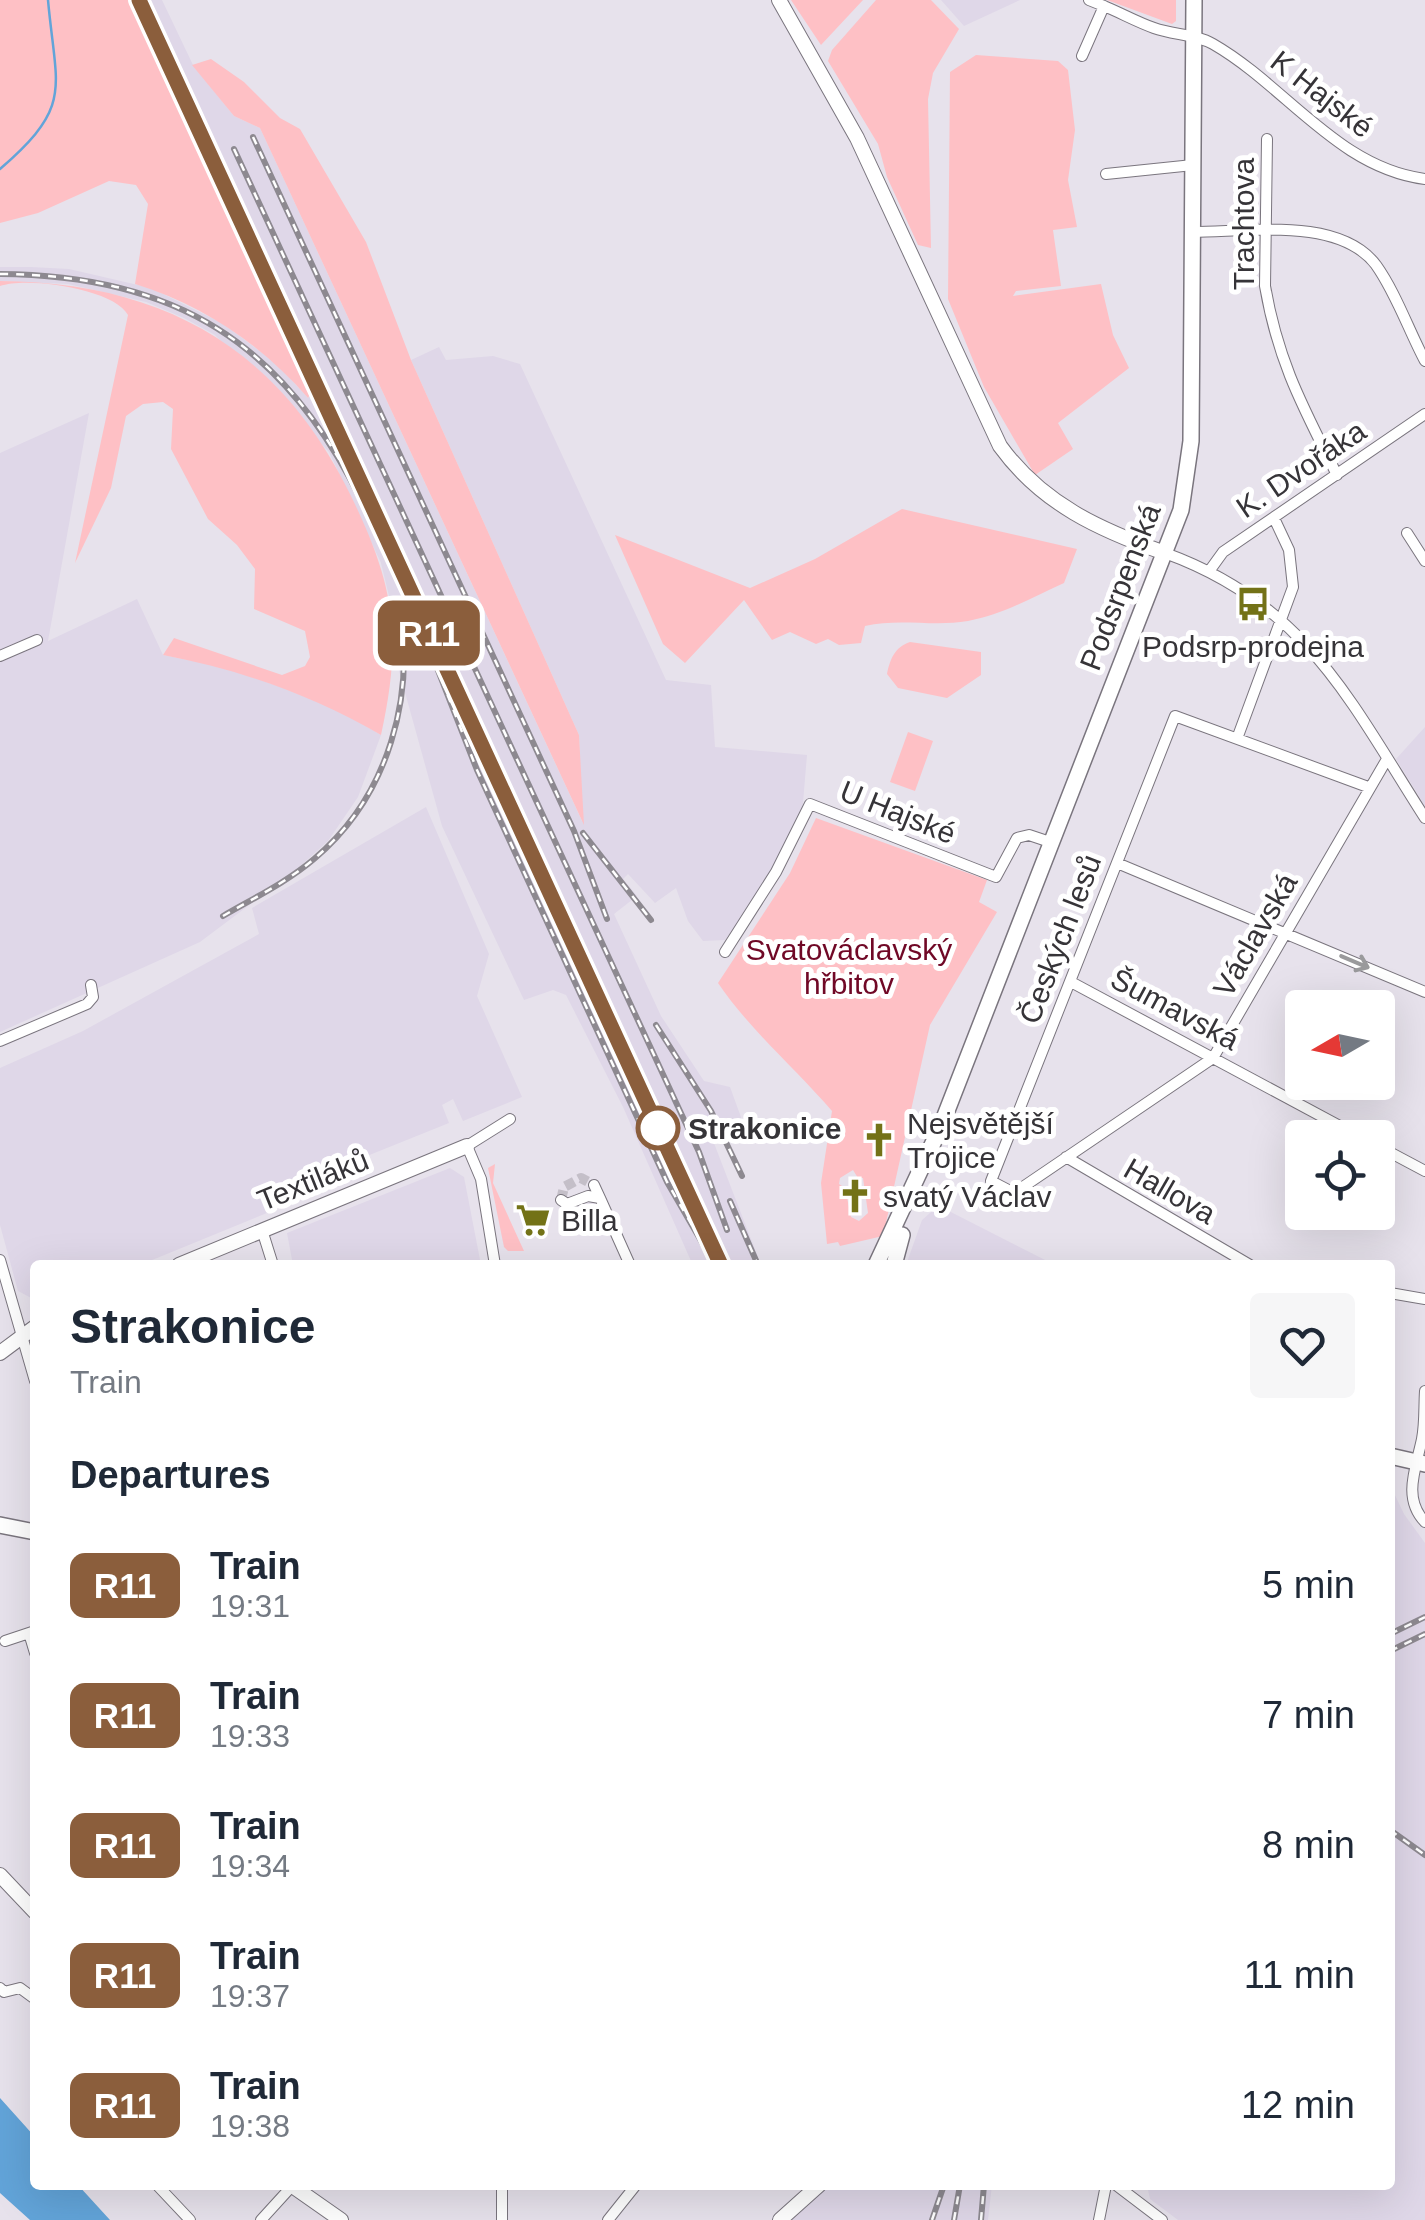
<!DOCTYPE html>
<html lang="en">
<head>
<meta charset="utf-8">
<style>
  :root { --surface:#fff; --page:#f6f6f7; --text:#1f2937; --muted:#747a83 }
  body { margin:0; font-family:Helvetica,sans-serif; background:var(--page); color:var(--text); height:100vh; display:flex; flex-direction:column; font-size:38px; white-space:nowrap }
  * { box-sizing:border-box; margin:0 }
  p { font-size:32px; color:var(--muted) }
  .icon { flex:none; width:55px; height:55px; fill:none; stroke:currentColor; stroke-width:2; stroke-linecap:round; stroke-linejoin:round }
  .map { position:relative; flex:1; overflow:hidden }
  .sheet { position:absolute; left:30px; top:1260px; width:1365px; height:930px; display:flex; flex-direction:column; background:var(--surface); border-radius:10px; box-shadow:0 10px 40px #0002 }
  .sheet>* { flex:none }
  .badge { padding:0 20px; border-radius:15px; font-size:35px; line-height:65px }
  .needle { width:65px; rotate:261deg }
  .controls { position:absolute; left:1285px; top:990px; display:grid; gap:20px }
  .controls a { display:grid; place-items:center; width:110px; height:110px; border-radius:10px; background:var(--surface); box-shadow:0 10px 40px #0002; font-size:50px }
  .map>.badge { position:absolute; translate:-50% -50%; box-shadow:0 0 0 5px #fff }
  h2 { padding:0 40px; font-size:38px; line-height:90px }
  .round { display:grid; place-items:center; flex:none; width:105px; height:105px; border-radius:10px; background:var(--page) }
  .headline { display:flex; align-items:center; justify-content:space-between; height:170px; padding:0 40px }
  h1 { font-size:48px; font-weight:700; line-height:75px }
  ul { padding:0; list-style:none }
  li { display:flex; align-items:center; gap:30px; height:130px; padding:0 40px }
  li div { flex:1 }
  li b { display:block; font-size:38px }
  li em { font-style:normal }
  li .badge { min-width:110px; font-weight:700; text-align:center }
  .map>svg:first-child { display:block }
  .built { fill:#dfd7e8 }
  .green { fill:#fec0c5; fill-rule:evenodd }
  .water { fill:#62a4d9 }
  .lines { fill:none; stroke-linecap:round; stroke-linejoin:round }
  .stream { stroke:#62a4d9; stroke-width:2.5 }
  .street-tunnel { stroke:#c4bfc8; stroke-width:10; stroke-dasharray:10 5; stroke-linecap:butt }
  .street-casing { stroke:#7a757e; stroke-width:12 }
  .secondary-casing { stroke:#7a757e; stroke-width:16 }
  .primary-casing { stroke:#7a757e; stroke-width:18 }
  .street { stroke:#fff; stroke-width:10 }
  .secondary { stroke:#fff; stroke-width:14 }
  .primary { stroke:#fff; stroke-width:15 }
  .rail-casing { stroke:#8d8990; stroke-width:6 }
  .rail { stroke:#fff; stroke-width:2.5; stroke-dasharray:8; stroke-linecap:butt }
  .oneway { stroke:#9a9a9c }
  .line-casing { stroke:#fff; stroke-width:22 }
  .line { stroke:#8b5e3c; stroke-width:15 }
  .stop-dot { fill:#fff; stroke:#8b5e3c; stroke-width:5 }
  .labels { text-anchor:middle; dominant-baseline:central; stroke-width:10; stroke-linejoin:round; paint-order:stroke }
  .street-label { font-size:30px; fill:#363438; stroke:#fff }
  .poi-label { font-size:30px; fill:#363438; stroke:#fff; text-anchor:start }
  .park-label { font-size:30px; fill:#700826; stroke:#fff }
  .stop-label { font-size:30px; font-weight:bold; fill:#363438; stroke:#fff; text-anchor:start }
</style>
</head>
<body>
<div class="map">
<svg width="1425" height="2220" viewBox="0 0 1425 2220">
  <rect width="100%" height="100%" fill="#e7e2ec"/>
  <path class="built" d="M129 0H162L193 65 234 116 260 128 582 821 579 735 411 360 439 347 446 360 493 356 520 364 666 680 711 685 715 747 807 755 802 815 750 907 725 940 703 941 688 921 676 888 655 903 628 874 623 879 637 896 614 914 661 1016 704 1081 730 1087 742 1120 712 1138 761 1265H699L691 1261 623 1107 566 995 553 990 524 1000 442 826 393 649 390 600 381 563 329 452 215 335 184 318 146 302 68 284 0 281V267H31L69 269 151 288 222 323 277 364 308 398 311 392Z
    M941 0H1020L964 26Z
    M89 413 48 641 137 599 163 655 228 668 330 705 381 735 358 797 328 841 296 870 200 942 0 1032V453Z
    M1425 727V806L1396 759Z
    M426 807 489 954 477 996 522 1097 463 1121 453 1099 442 1105 449 1123 367 1156 369 1171 140 1265H35V1300L18 1291 0 1225V1068L83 1031 259 934 252 908Z
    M450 1168 464 1177 481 1265H293L287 1233Z
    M938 1206H939L1055 1265H906L922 1220Z
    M1390 1471 1393 1491 1404 1514 1425 1543V2220H1178L1150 2199 1147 2185H1390Z
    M828 2185H992L988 2220H789Z"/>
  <path class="green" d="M0 0H129L311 392 308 398C262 345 203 305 135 284L148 204 136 185 109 181 38 213 0 223Z
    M791 0H863L821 45Z
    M876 0H931L959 29 933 73 928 99 931 248 918 245 887 177 878 144 828 61 832 50Z
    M1107 0H1176V21L1172 24Z
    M976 55 1058 61 1068 70 1075 130 1068 180 1077 227 1053 230 1061 286 1016 291 1013 296 1101 284 1113 335 1129 368 1058 423 1073 449 1035 475 984 387 948 299 950 72Z
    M211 59 244 82 280 118 300 129 366 242 411 360 579 735 584 825 260 128 234 116 192 65Z
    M0 281C160 282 277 346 349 492 394 583 403 635 381 735 312 695 241 670 163 655L174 638 282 675 305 666 310 657 305 631 254 609 255 569 237 545 208 519 171 449 173 409 163 402 143 404 126 416 111 488 75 563 128 315C115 289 27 276 0 286Z
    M902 509 1077 549 1064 583C1033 597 1002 615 968 621 934 627 899 618 865 626L861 643 839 645 828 639 816 644 790 632 772 640 744 600 685 663 663 644 615 535 750 588 815 559Z
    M910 642 981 652V675L947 698 898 688 887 674C890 659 895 647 910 642Z
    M908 732 933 741 915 791 890 782Z
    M816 818 987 880 979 902 997 912 930 1025 883 1236 840 1246 838 1242 827 1244 821 1183 832 1111C794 1067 750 1030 718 983L790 873ZM853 1170 858 1178H863L868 1213 859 1221 851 1217 845 1188 839 1184 840 1178Z
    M495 1164 493 1183 524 1251H508L504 1247 488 1168Z"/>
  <path class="water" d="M0 2098 35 2137V2185H78L110 2220H30L0 2193Z"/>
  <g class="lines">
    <path class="stream" d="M0 169C74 105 56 90 48 0"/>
    <path class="street-tunnel" d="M561 1200 564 1187 581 1178 594 1185"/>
    <g class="street-casing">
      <path id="street" d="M1089 0 1104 6
        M1082 56 1104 6C1121 13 1137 22 1154 28 1173 35 1196 34 1213 44 1286 86 1338 168 1425 179
        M1267 139 1265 286C1278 362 1303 407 1337 475
        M1106 174 1193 165
        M1193 232C1247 232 1339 216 1376 265 1396 293 1409 331 1425 361
        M1407 533 1425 561
        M1165 553C1306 604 1350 701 1425 818
        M1210 570 1223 552 1425 414
        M0 656 37 640
        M1238 736 1293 587 1289 550 1274 518
        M1368 787 1175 716 991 1181 1014 1193 1213 1058 1387 759
        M1117 863 1425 992
        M725 952 776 872 810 804 996 877 1017 838 1029 835 1050 842
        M1071 982 1362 1138
        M0 1041 87 1004 93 997 91 985
        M1378 1146 1425 1171
        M1066 1157 1250 1265
        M600 1198 630 1265
        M561 1200 567 1204 588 1196 600 1198 594 1185
        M262 1230 273 1265
        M0 1260 35 1381
        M495 1265 481 1179 467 1146 510 1119
        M1390 1293 1425 1299
        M1425 1391C1424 1407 1425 1424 1422 1439 1416 1468 1402 1498 1425 1522
        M29 1633 35 1653
        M5 1641 35 1631
        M0 1988 4 1992 20 1988 35 1999
        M157 2185 190 2220
        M1116 2185 1162 2220
        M261 2220 292 2186
        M502 2220V2185
        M608 2220 636 2185
        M1099 2220 1106 2185"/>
    </g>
    <g class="secondary-casing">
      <path id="secondary" d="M779 0 857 138 1000 446C1042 504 1100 530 1165 553
        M179 1265 467 1146
        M0 1353 35 1327
        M0 1875 35 1912
        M291 2185 341 2220
        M780 2220 819 2185"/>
    </g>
    <g class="primary-casing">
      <path id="primary" d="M876 1265 941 1126 1181 510 1191 441 1194 0
        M894 1265 902 1235
        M1390 1456 1425 1464
        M0 1525 35 1532"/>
    </g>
    <use href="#street" class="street"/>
    <use href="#secondary" class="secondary"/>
    <use href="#primary" class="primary"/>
    <g class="rail-casing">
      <path id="rail" d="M146 0 728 1265
        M253 137 574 831 607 919
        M234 149 699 1152 727 1230
        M0 274C175 275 284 343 361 500
        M430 650 477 770 667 1182 715 1265
        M583 833 651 920
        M223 916C254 898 287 882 314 859 389 796 416 696 399 602
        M656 1025 711 1111 742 1176
        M730 1201 758 1265
        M1390 1634 1425 1617
        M1390 1651 1425 1634
        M1390 1830 1425 1855
        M932 2220 944 2185
        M954 2220 960 2185
        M981 2220 984 2185"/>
    </g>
    <use href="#rail" class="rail"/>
  </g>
  <defs><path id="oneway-shaft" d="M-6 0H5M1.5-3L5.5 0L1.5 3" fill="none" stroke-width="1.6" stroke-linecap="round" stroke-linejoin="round" transform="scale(2.5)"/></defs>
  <use class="oneway" href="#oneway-shaft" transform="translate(1355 962) rotate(23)"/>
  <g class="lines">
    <g class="line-casing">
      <path id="line" d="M139 0 721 1265"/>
    </g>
    <use href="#line" class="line"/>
  </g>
  <defs>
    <g id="bus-bare" transform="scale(2.7)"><path d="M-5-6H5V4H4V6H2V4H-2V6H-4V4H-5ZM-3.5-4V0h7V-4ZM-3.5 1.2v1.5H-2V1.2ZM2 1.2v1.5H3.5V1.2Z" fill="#737217" stroke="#fff" stroke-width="2.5" paint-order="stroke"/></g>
    <g id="church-bare" transform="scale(2.7)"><path d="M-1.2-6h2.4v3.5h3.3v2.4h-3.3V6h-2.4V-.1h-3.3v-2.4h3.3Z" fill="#737217" stroke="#fff" stroke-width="2.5" paint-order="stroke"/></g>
    <g id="supermarket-bare" transform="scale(2.7)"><path d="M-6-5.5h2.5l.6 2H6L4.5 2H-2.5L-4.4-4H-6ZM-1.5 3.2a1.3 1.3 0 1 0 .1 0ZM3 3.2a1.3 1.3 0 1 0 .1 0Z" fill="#737217" stroke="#fff" stroke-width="2.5" paint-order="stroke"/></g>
  </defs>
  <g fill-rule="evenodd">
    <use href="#bus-bare" x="1253" y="604"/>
    <use href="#church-bare" x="879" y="1140"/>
    <use href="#church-bare" x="855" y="1196"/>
    <use href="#supermarket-bare" x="533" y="1220"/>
  </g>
  <circle class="stop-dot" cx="658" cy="1128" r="20"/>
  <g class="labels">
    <g class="street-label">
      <text transform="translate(1322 94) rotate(38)">K Hajské</text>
      <text transform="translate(1243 224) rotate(-90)">Trachtova</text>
      <text transform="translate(1301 469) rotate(-34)">K. Dvořáka</text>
      <text transform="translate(1120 587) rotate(-69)">Podsrpenská</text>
      <text transform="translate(898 812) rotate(22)">U Hajské</text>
      <text transform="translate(1255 935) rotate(-60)">Václavská</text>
      <text transform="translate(1060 939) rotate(-69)">Českých lesů</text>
      <text transform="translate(1175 1009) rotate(28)">Šumavská</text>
      <text transform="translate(313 1180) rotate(-22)">Textiláků</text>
      <text transform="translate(1170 1191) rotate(30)">Hallova</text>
    </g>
    <g class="poi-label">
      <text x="1253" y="646" text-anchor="middle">Podsrp-prodejna</text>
      <text x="907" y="1123">Nejsvětější<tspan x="907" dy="34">Trojice</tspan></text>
      <text x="883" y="1196">svatý Václav</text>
      <text x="561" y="1220">Billa</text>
    </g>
    <g class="park-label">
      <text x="849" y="949">Svatováclavský<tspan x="849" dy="34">hřbitov</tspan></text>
    </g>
    <g class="stop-label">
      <text x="688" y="1128">Strakonice</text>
    </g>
  </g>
</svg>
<div class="controls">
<a><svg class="needle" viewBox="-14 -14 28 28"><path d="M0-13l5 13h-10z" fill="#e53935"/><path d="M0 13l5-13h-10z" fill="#747a83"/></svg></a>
<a><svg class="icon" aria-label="locate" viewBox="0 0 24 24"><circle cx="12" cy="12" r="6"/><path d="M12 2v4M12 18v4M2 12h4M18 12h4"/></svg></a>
</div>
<b class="badge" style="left:429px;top:633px;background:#8b5e3c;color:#fff">R11</b>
<section class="sheet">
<div class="headline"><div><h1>Strakonice</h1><p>Train</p></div><a class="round"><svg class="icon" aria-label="heart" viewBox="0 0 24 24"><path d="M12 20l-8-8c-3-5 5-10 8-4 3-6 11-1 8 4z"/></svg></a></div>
<h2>Departures</h2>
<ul>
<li><span class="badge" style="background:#8b5e3c;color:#fff">R11</span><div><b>Train</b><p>19:31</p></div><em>5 min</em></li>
<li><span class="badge" style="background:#8b5e3c;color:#fff">R11</span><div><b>Train</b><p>19:33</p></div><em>7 min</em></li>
<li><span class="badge" style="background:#8b5e3c;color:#fff">R11</span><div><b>Train</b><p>19:34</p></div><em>8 min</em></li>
<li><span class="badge" style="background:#8b5e3c;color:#fff">R11</span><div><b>Train</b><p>19:37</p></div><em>11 min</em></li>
<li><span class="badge" style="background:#8b5e3c;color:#fff">R11</span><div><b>Train</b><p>19:38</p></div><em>12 min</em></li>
</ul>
</section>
</div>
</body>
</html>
